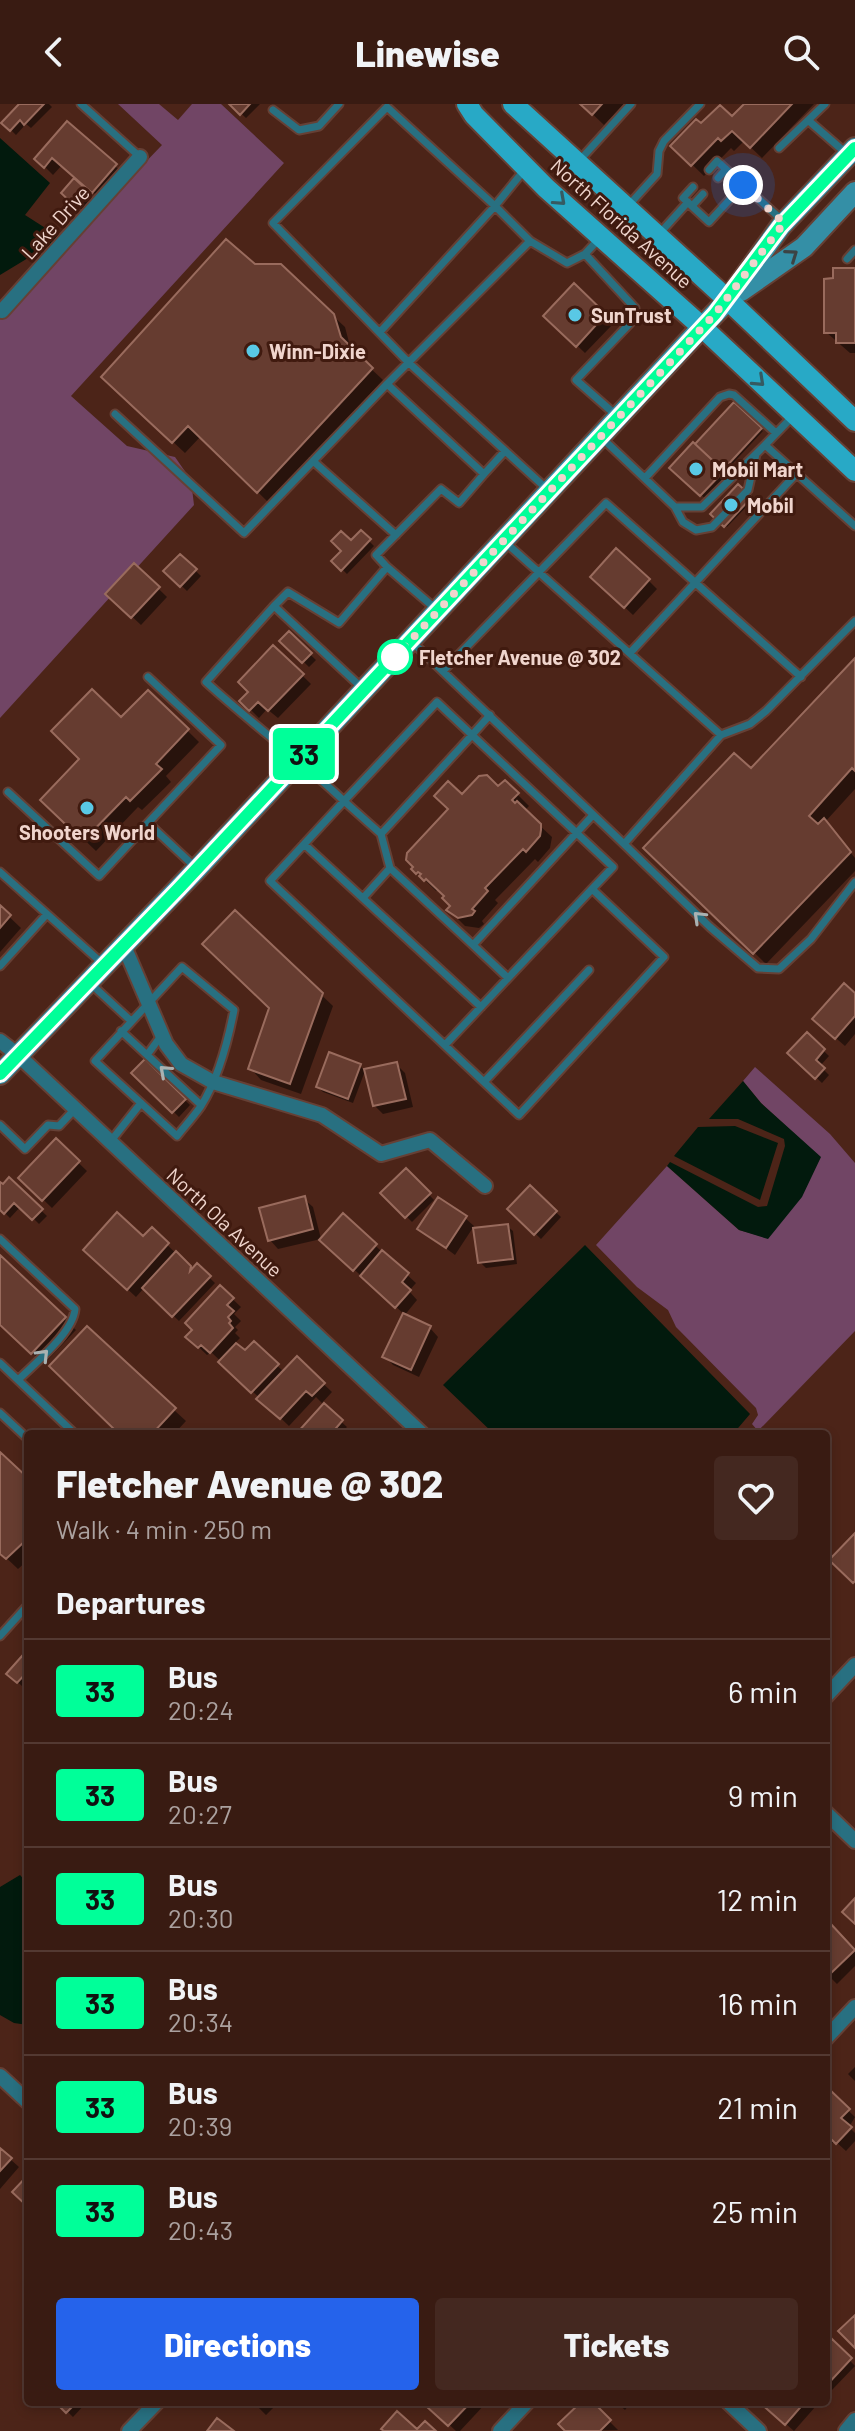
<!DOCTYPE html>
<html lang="en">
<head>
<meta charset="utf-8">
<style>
  :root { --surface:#391b12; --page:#442820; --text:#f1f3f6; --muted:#aba19f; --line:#533932; --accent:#2563eb }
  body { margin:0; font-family:Barlow,sans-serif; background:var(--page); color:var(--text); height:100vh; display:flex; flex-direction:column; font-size:30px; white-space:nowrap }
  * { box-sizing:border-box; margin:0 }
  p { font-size:26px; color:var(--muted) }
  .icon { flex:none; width:44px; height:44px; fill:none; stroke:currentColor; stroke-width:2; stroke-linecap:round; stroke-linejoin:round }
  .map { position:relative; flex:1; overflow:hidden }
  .panel { position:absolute; left:24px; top:1326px; width:806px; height:976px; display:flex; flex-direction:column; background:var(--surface); border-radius:8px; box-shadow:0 4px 12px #0003,0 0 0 2px var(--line) }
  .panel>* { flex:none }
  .badge { padding:0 16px; border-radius:6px; font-size:28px; line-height:52px }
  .you { position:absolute; width:40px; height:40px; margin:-20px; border:6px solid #fff; border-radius:50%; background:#1a73e8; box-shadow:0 0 0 12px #1a73e833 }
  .map>.badge { position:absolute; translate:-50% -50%; box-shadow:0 0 0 4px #fff }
  h2 { padding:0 32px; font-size:30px; line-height:72px }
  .round { display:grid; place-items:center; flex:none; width:84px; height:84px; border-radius:8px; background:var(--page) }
  .head { display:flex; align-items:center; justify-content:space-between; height:136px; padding:0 32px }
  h1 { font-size:38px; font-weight:800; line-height:60px }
  .button { display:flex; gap:16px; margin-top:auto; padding:16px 32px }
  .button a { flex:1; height:92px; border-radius:8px; background:var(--accent); color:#fff; font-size:32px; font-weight:800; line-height:92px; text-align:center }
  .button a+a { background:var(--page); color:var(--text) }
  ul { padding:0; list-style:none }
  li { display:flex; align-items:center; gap:24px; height:104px; padding:0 32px; border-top:2px solid var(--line) }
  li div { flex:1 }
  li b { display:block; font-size:30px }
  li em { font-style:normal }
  li .badge { min-width:88px; font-weight:700; text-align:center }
  header { display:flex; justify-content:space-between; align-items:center; height:104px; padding:0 32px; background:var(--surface); font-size:36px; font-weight:800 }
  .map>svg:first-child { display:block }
  .green { fill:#714565 }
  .water { fill:#021a0d }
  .shadow { fill:#0007 }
  .building { fill:#663c30; stroke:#996b5d; stroke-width:2 }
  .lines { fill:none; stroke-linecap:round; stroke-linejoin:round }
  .lane-casing { stroke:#664035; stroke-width:11 }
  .street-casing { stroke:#664035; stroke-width:18 }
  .secondary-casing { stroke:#664035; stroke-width:24 }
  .primary-casing { stroke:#664035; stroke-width:24 }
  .lane { stroke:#287081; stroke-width:7 }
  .street { stroke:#287081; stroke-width:14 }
  .secondary { stroke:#348fa6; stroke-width:20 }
  .primary { stroke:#28a9c6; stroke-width:20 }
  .oneway { stroke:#355a61 }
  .oneway2 { stroke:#3c4344 }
  .oneway3 { stroke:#aab2b2 }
  .line-casing { stroke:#fff; stroke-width:18 }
  .line { stroke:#0f9; stroke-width:12 }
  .walk { stroke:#f0d5cd; stroke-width:8; stroke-dasharray:0 14.4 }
  .poi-dot { fill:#59c8e5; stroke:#401a0f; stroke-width:3 }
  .stop-dot { fill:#fff; stroke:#0f9; stroke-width:4 }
  .labels { text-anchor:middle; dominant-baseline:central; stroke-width:6; stroke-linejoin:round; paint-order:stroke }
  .street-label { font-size:20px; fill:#f0d5cd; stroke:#401a0f }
  .poi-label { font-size:20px; font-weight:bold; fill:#f0d5cd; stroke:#401a0f; text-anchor:start }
  .stop-label { font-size:20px; font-weight:bold; fill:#f0d5cd; stroke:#401a0f; text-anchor:start }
</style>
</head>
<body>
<header><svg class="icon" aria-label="back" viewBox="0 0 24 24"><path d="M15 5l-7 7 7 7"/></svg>Linewise<svg class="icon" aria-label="search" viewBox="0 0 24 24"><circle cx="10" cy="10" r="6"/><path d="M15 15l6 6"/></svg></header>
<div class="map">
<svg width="855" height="2327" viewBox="0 0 855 2327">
  <rect width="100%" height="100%" fill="#4c2418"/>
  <path class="green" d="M118 0H159L178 16 192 0H221L284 59 71 292 127 342 175 353 191 376 194 401 0 614V210L162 41Z
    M755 963 830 1030 855 1059V1227L758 1327 752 1320 758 1311 756 1304 676 1223 668 1206 637 1183 596 1141 667 1062 739 1126 768 1134 820 1053 761 999 743 977Z"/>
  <path class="water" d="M0 34 50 79 25 111 61 134 0 171Z
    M743 977 761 999 821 1053 802 1093 768 1135 739 1126 667 1062 670 1058 758 1103 767 1102 785 1042 784 1035 738 1015H709Z
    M735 1022 778 1039 760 1096 674 1052 698 1023Z
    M585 1141 750 1310 733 1330H494L443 1281Z
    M20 1771 28 1780V1921L14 1919 0 1911V1783Z"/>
  <path class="shadow" d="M21 0H49L52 3 31 24 26 20 16 31 4 19Z
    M231 0H260L246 14Z
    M582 0H624L604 21Z
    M746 0H814L762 54 744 37 734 47 731 44 704 72 673 42 701 22 732 15Z
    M67 20 124 70 102 96 62 61 53 71 37 55Z
    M74 77 92 94 82 106 64 88Z
    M255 162 332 211 345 223 351 246 383 276 269 399 201 332 185 349 115 284Z
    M855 167V249H850L826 228Z
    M574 182 613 220 585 249 546 212Z
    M734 301 763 327 724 369 730 377 710 399 672 364 702 349Z
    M738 383 752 397 727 423 713 409Z
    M361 429 374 442 347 470 334 457Z
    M180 452 201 472 187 487 166 467Z
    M134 461 167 493 141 521 108 490Z
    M648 476 657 485 633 511 601 481Z
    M289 530 316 556 309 563 282 537Z
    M274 544 311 580 278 614 267 605 259 614 242 597 250 588Z
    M855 557V685L825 718 855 754V767L766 860 646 744 751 667Z
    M148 588 199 638 166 672 171 678 142 706 138 703 96 747 43 696Z
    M505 678 529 702 524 707 552 733 550 744 538 758 535 755 495 796 498 799 482 817 484 820 479 824 465 822 449 806 453 802 446 792 439 785 436 787 414 765 462 693 498 685Z
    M0 804 21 824 0 848Z
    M235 809 333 902 301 990 261 976 250 964 271 904Z
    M855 892V930L845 942 823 923Z
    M807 931 829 952 820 962 829 971 822 979 790 949Z
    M145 957 190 1001 179 1013 134 969Z
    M396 960 405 969 413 1003 383 1010 374 1001Z
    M360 962 365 967 353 999 323 988 318 983Z
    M56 1037 87 1067 52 1104 21 1074Z
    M406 1067 434 1096 412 1118 383 1089Z
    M9 1076 47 1112 39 1120 21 1102 10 1114 0 1104V1082Z
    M530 1084 561 1113 541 1135 510 1105Z
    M304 1095 313 1103 321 1135 278 1145 270 1136Z
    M343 1112 416 1179 409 1187 417 1196 404 1212 430 1224 438 1233 419 1273 393 1261 385 1252 404 1210 330 1144Z
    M465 1114 474 1122 455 1151 420 1125Z
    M507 1122 513 1127 517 1160 486 1164 480 1158Z
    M152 1126 193 1166 197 1162 215 1179 179 1217 144 1184 136 1193 94 1154 143 1135Z
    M0 1153 76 1226 44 1260 0 1219Z
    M221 1184 241 1203 234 1210 241 1217 235 1223 238 1226 235 1229 240 1234 234 1240 245 1249 254 1240 284 1268 297 1255 332 1288 322 1299 316 1293 289 1322 211 1248 207 1251 188 1233Z
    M63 1273 174 1306 186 1317 174 1330H124Z
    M324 1302 347 1323 340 1330H299Z
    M0 1351 28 1377V1456L18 1465 0 1448Z
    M28 1560V1578L23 1583 9 1570Z
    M830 1822 855 1847V1862L837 1880 826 1869V1826Z
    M855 1963V1977L848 1970Z
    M829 1988 855 2013 849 2023 855 2029V2037L846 2047 835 2037 826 2044V1991Z
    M0 2046 19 2063 0 2085Z
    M832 2238 855 2262 831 2287 826 2282V2244Z
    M58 2298H87L73 2313Z
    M253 2298H279L266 2311Z
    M434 2298H487L460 2327H456L430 2303Z
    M583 2298H590L618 2326 568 2327Z
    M616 2298H631L625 2306Z
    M761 2298H812L816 2302 794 2327Z"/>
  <path class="building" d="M19 0H44L24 21 20 16 10 27 1 19Z
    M229 0H250L240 11Z
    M580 0H602L592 11Z
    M744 0H792L750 44 732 27 721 37 718 34 691 62 670 42 696 15 701 19 720 1 732 12Z
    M67 17 117 60 92 89 52 54 44 64 34 55Z
    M74 74 89 88 75 102 61 89Z
    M226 135 255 160H281L334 210 341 233 373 264 257 389 188 322 172 339 101 273Z
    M833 164H855V239H836V229H824V175L833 174Z
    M574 179 606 210 576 243 543 212Z
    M734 298 762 324 723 366 695 340Z
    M693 338 724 367 700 392 669 364Z
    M738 380 752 393 724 423 710 410Z
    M361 426 371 435 341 467 331 457 341 447 331 437 341 427 351 436Z
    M616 444 650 475 624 504 590 473Z
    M180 450 197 465 180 483 163 467Z
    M134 459 160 483 131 514 105 490Z
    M289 527 312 549 302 559 279 537Z
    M273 541 304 570 268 607 258 598 249 607 239 597 248 588 238 578Z
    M855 554V667L852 664 809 712 818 720 824 714 851 748 753 850 643 744 734 649 751 664Z
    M92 585 121 613 148 586 189 625 156 660 162 665 130 697 126 693 83 737 40 696 79 655 51 627Z
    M487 671 498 682 505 676 519 689 512 696 515 699 517 697 541 720V726L540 732 526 748 523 745 485 784 488 787 472 805 475 807 472 811 458 814 446 806 450 802 442 794 444 792 426 775 424 777 419 772 421 770 418 768 416 770 411 765 413 763 406 756 407 749 448 705 434 692 448 677 462 690 479 672Z
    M0 801 11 811 0 824Z
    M235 806 323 889 290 980 248 965 269 904 202 840Z
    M844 879 855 889V912L835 935 812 915Z
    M807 928 825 945 816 956 825 964 815 975 787 949Z
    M329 948 361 960 348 995 316 983Z
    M145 955 186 995 172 1009 131 969Z
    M397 958 406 995 373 1002 364 965Z
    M56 1034 80 1057 42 1097 18 1074Z
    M406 1064 431 1089 405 1114 380 1089Z
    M9 1073 43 1105 32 1116 14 1099 4 1110 0 1106V1078L3 1080Z
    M530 1081 557 1107 534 1131 507 1105Z
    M305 1092 313 1125 268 1137 259 1104Z
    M438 1093 467 1112 446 1144 417 1125Z
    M117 1108 143 1132 152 1123 169 1139 127 1186 83 1146Z
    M343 1109 377 1140 353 1167 319 1136Z
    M508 1120 513 1155 478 1159 473 1124Z
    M382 1146 409 1169 402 1178 411 1186 395 1204 360 1172Z
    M176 1147 191 1162 190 1167 197 1159 211 1172 172 1213 142 1184Z
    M0 1151 66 1213 31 1250 0 1221Z
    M220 1181 234 1194 227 1201 234 1207 228 1213 231 1217 229 1219 233 1224 210 1249 201 1241 198 1244 185 1233 192 1226 185 1219Z
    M403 1209 431 1222 411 1266 382 1253Z
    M87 1222 176 1304 152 1330 117 1328 49 1262Z
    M254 1237 279 1260 251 1289 218 1258 236 1239 245 1246Z
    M297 1252 325 1279 312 1292 306 1287 280 1315 256 1295Z
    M324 1299 343 1316 331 1330H296Z
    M0 1348 28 1374V1442L24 1438 6 1455 0 1450Z
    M855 1429V1477L853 1479 829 1456Z
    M22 1552 28 1557V1567L17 1579 6 1570Z
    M855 1794V1820L842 1808Z
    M830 1819 855 1846 827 1873 826 1823Z
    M829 1985 850 2005 841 2014 852 2023 836 2040 826 2030V1988Z
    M0 2044 12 2054 0 2067Z
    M28 2071V2103L12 2088Z
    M855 2211V2244L838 2227Z
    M832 2235 852 2254 826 2282V2241Z
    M55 2298H77L66 2309Z
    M432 2298H471L448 2322 427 2303Z
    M581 2298H593L611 2316 600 2327H565L558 2320Z
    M759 2298H805L785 2321Z
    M397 2307 417 2325 425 2317 436 2327H384L381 2325Z
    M217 2314 234 2327H207Z"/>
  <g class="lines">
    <g class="lane-casing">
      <path id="lane" d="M81 0 140 53
        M273 6 299 26 319 22 339 0
        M809 17 847 50
        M779 44 825 0
        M579 57 631 0
        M526 64 495 102 387 3 273 119 409 259 548 386
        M709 66 717 57 783 117
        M718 74 726 65
        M693 83 683 94 709 118 743 81
        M628 102 657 70 659 47 664 37 700 0
        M692 102 703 90
        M660 129 688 98
        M530 137 567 159 585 150 599 135
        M585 150 635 204V214L576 276 617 312
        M847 155 855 146
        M115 310 244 429 387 280
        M602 334 675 403H702L765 341 855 422
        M765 341 794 311
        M313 357 396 431
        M484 370 505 347
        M645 374 720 293 729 290 734 291 776 329
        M675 403 683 418 696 426 712 423 748 386 756 350
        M505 438 721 631
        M387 463 437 506
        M274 502 288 488 339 519 387 463 376 451 441 385 459 399 484 370 387 280 530 137 495 102 380 228
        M412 538 624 740 721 631 750 620 766 607 855 517
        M630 549 797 369
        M443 567 606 399 801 573
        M148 573 221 641 148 719 195 763
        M361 583 274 502 206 578C251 619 300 655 344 697L270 777 519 1011 664 853 592 785 613 763 472 631 490 611
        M8 688 99 772 148 719
        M304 740 481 903
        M624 740 710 823 758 864 779 865 811 835 855 778
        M390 764 473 841 593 711
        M0 768 103 860
        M363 794 390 764 381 730 472 631 437 598 344 697 381 730
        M473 841 508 874
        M0 862 47 810
        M182 863 234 906C228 937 218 975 201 1002 194 1012 185 1022 177 1032L95 957Z
        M91 880 130 916
        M121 927 147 951
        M161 932 147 951 201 1001
        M445 941 592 785
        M484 978 589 866
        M0 1021 25 1045 48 1021 59 1022 74 1006
        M110 1038 141 999
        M0 1135 75 1205C73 1229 35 1259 18 1276
        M0 1259 75 1330
        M0 1309 28 1335
        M0 1532 28 1501"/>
    </g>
    <g class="street-casing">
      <path id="street" d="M2 207 140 53
        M124 842 166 940 181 960 213 978 322 1011 381 1050 430 1036 485 1082
        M0 937 18 951 422 1330
        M826 1592 855 1561
        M826 1709 855 1737
        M826 1934 855 1903
        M0 1972 28 1998
        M728 2298 759 2327
        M129 2327 157 2298
        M500 2327 527 2298
        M846 2327 855 2316"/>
    </g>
    <g class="secondary-casing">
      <path id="secondary" d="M741 187 804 143 855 88
        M0 970 197 765 702 223 728 196 781 122 855 44"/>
    </g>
    <g class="primary-casing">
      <path id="primary" d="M467 0 474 11 546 84 702 223 855 367
        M513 0 728 196 855 317"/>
    </g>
    <use href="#lane" class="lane"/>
    <use href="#street" class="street"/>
    <use href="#secondary" class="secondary"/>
    <use href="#primary" class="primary"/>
  </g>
  <defs><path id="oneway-chevron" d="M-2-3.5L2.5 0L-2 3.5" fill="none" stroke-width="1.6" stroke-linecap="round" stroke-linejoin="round" transform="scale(2)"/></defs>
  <g class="oneway">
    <use href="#oneway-chevron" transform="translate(560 96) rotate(42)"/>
    <use href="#oneway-chevron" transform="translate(759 277) rotate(43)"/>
  </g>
  <use class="oneway2" href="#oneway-chevron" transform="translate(792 151) rotate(-35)"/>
  <g class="oneway3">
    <use href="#oneway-chevron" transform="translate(699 813) rotate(-136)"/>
    <use href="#oneway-chevron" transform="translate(165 967) rotate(-138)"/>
    <use href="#oneway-chevron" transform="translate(43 1251) rotate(-46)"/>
  </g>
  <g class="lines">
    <g class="line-casing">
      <path id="line" d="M0 970 179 784 715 210 781 122 855 44"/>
    </g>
    <use href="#line" class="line"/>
    <path class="walk" d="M395 553 715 210 784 119 743 81"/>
  </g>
  <g class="poi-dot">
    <circle cx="575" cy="211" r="8"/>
    <circle cx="253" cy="247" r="8"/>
    <circle cx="696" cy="365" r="8"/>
    <circle cx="731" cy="401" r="8"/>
    <circle cx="87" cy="704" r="8"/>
  </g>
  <circle class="stop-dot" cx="395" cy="553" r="16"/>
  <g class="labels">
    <g class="street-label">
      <text transform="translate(55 118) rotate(-48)">Lake Drive</text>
      <text transform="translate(622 119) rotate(42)">North Florida Avenue</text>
      <text transform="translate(225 1118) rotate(43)">North Ola Avenue</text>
    </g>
    <g class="poi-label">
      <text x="591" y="211">SunTrust</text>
      <text x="269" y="247">Winn-Dixie</text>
      <text x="712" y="365">Mobil Mart</text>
      <text x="747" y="401">Mobil</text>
      <text x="87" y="728" text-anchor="middle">Shooters World</text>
    </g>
    <g class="stop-label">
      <text x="419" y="553">Fletcher Avenue @ 302</text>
    </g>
  </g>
</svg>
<div class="you" style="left:743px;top:81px"></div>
<b class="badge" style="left:304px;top:650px;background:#0f9;color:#111">33</b>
<section class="panel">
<div class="head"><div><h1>Fletcher Avenue @ 302</h1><p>Walk · 4 min · 250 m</p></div><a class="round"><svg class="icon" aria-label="heart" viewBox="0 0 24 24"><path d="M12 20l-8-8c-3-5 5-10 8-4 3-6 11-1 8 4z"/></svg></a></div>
<h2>Departures</h2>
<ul>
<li><span class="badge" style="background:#0f9;color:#111">33</span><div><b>Bus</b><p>20:24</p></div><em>6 min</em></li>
<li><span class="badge" style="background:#0f9;color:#111">33</span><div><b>Bus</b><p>20:27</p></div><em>9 min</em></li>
<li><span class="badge" style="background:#0f9;color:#111">33</span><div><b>Bus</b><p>20:30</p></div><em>12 min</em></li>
<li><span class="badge" style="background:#0f9;color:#111">33</span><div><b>Bus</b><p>20:34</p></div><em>16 min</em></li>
<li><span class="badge" style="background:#0f9;color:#111">33</span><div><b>Bus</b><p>20:39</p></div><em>21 min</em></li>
<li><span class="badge" style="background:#0f9;color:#111">33</span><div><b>Bus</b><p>20:43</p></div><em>25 min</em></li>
</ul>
<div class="button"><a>Directions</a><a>Tickets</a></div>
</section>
</div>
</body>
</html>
